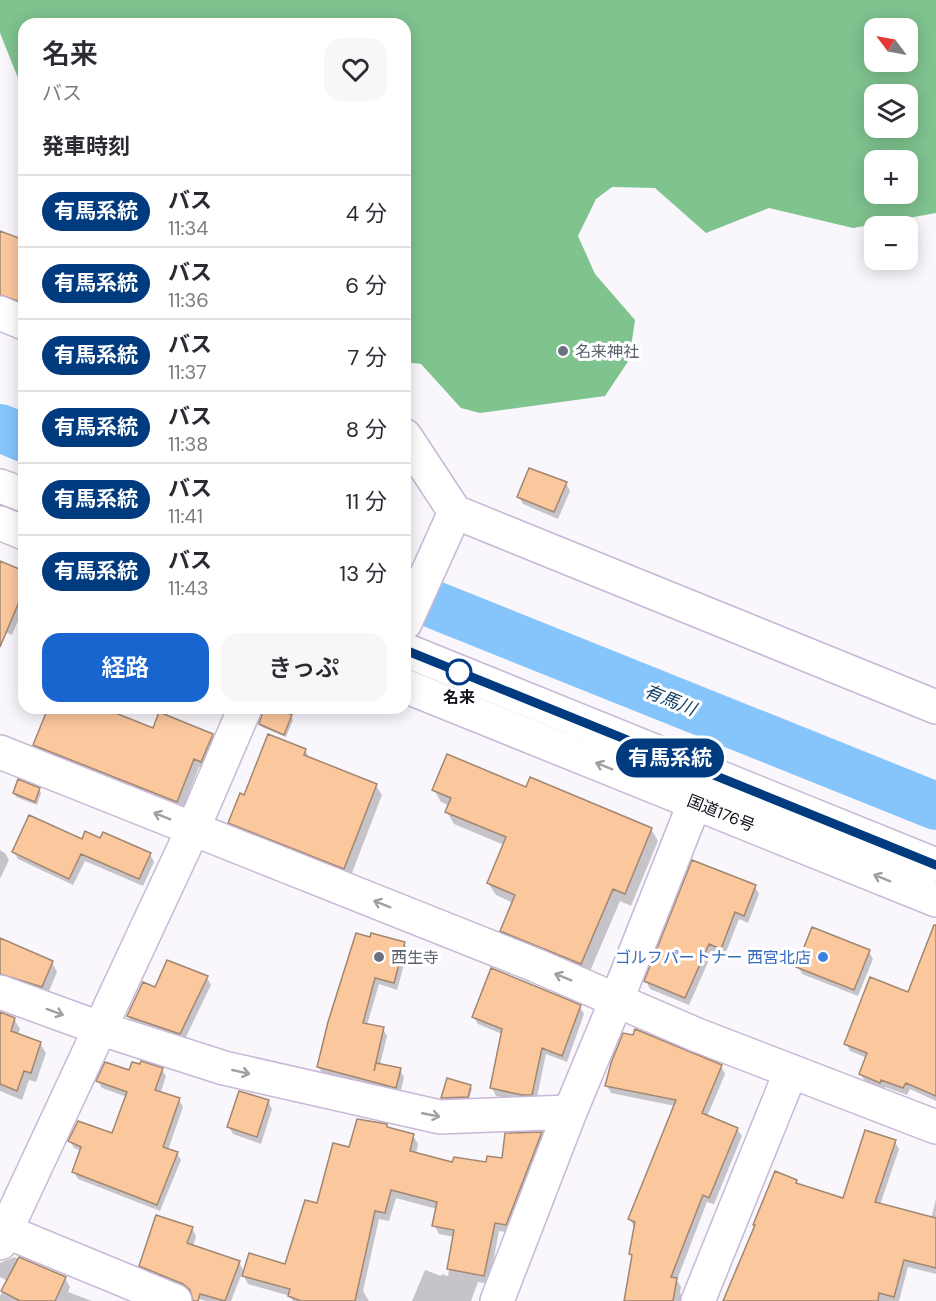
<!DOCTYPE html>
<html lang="ja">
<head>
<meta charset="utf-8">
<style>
  :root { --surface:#fff; --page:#f7f7f7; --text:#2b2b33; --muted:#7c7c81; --line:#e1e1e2; --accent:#1865d0 }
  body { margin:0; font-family:"DM Sans","Noto Sans JP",sans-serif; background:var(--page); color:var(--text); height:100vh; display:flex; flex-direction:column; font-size:22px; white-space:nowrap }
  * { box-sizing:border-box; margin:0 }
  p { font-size:20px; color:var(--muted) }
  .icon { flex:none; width:33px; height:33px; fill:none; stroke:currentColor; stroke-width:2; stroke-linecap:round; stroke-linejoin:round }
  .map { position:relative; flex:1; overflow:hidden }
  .panel { position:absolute; left:18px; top:18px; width:393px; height:696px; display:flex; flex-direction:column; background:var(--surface); border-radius:18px; box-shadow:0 3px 15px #0003 }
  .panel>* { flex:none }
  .badge { padding:0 12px; border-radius:20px; font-size:21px; line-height:39px }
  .needle { width:39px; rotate:302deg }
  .tools { position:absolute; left:864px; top:18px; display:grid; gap:12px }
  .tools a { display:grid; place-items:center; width:54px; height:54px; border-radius:12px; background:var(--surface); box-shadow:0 3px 15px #0003; font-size:30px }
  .map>.badge { position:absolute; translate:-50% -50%; box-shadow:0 0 0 3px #fff }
  h2 { padding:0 24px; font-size:22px; line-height:54px }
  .round { display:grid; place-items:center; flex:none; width:63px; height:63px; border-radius:18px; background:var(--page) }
  .summary { display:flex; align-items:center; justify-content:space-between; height:102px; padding:0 24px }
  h1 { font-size:28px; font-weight:600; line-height:45px }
  .action { display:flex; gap:12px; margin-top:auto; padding:12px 24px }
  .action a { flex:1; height:69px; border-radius:18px; background:var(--accent); color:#fff; font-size:24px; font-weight:600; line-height:69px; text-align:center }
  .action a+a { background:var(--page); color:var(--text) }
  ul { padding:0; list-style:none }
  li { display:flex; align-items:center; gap:18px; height:72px; padding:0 24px; border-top:2px solid var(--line) }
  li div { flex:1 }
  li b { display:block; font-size:22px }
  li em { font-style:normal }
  li .badge { min-width:66px; font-weight:700; text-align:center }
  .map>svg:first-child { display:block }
  .forest { fill:#7fc38f; fill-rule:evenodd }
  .shadow { fill:#0003 }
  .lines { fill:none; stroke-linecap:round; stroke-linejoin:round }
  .river { stroke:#86c5fc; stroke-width:48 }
  .building { fill:#fbc79d; stroke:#a28770; stroke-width:1.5 }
  .minor-casing { stroke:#c8b8d7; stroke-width:36 }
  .highway-casing { stroke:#c8b8d7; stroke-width:36 }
  .minor { stroke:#fff; stroke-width:33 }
  .highway { stroke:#fff; stroke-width:33 }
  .oneway { stroke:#a19fa3 }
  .line-casing { stroke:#fff; stroke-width:14 }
  .line { stroke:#003b80; stroke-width:9 }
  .worship-dot { fill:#6b7280; stroke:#fff; stroke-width:2 }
  .stop-dot { fill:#fff; stroke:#003b80; stroke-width:3 }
  .shop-dot { fill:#3f7fe0; stroke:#fff; stroke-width:2 }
  .labels { text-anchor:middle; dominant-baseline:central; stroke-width:6; stroke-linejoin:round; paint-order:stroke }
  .worship-label { font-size:16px; fill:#5b616d; stroke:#fff; text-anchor:start }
  .stop-label { font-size:16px; font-weight:bold; fill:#150f1a; stroke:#fff }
  .street-label { font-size:16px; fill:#150f1a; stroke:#fff }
  .shop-label { font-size:16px; fill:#366cbe; stroke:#fff; text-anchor:end }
  .water-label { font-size:18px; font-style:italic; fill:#124165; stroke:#fff }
</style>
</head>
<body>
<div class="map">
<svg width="936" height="1301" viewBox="0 0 936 1301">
  <rect width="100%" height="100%" fill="#f9f6fc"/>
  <path class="forest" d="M0 0H936V213L853 228 769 208 706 233 655 188 612 187 596 199 578 236 595 274 635 320 629 360 605 396 480 413 461 408 421 364 405 362V24H24V93L0 33ZM874 28H908V62H874ZM874 94H908V128H874ZM874 160H908V194H874Z"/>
  <path class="shadow" d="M24 242V313L0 312V246Z
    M566 483 570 491 558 519 523 504 519 497Z
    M0 566 24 573V607L12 635 0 630Z
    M50 708H108L107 711 154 730 212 735 217 744 206 770 199 767 182 811 40 754 35 745Z
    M266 708H272L291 716 293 720 286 737 262 727 260 724Z
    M305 750 310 759 376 786 382 795 350 878 236 832 230 823 245 797Z
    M19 781 39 790 41 793 37 805 16 797 14 793Z
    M527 789 651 829 658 841 631 906 620 901 588 976 508 943 501 931 513 903 496 895 488 883 504 845 454 824 447 812 450 806 441 802 434 790Z
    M101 840 150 854 154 862 143 886 85 861 73 885 18 859 14 852Z
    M0 850 5 853 9 860 0 879Z
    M755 887 759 894 748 923 739 919 725 955 713 951 689 1005 650 989 646 981Z
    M936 937V1101L910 1089 907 1095 885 1087 884 1090 865 1082 861 1074 867 1058 850 1051 846 1043 909 994Z
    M0 939 52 962 57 972 47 996 0 984Z
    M404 943 408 950 397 990 379 984 367 1025 383 1029 387 1036 380 1065 400 1070 404 1077 400 1094 322 1073 318 1066 329 1022Z
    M869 952 873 959 858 996 802 974 798 966Z
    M207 978 211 985 184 1041 133 1023 128 1016 155 989Z
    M580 1007 584 1014 567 1062 546 1054 536 1102H527L496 1096 492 1088 502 1034 478 1024 474 1017Z
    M0 1014 14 1019 20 1029 18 1035 40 1043 46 1053 36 1082 29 1080 22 1100 0 1091Z
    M721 1066 725 1074 707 1117 737 1129 742 1136 714 1204 707 1202 677 1280 681 1287 680 1293 685 1301H625L633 1259 631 1254 634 1227 630 1219 675 1106 611 1093 607 1086Z
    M162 1070 166 1076 160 1094 179 1100 183 1107 168 1150 177 1153 181 1160 160 1211 78 1179 74 1172 81 1151 74 1148 70 1141 113 1135 127 1097 102 1088 98 1081 130 1072Z
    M470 1086 472 1089 469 1100 445 1101 443 1098Z
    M268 1101 272 1109 261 1144 233 1134 229 1127Z
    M386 1126 388 1129 413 1136 418 1144 416 1154 453 1164H487L503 1160 541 1134 546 1142 511 1233 499 1231 489 1284 478 1282 471 1301H412L425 1270 441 1276 442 1274 448 1276 454 1237 439 1234 434 1225 437 1209 396 1198 389 1221 379 1219 363 1291 369 1301H293L290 1296 248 1284 242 1273 231 1301H206L199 1299 197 1294 145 1273 140 1266 192 1228 196 1236 193 1247 239 1262 244 1272 286 1266 350 1149Z
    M895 1142 899 1149 880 1205 931 1219 936 1199V1274L908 1267 899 1301H724L756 1227 755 1224 796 1181 798 1185 844 1200Z
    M14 1257 65 1278 70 1287 68 1292 92 1301H0V1296L8 1281 0 1277V1263Z"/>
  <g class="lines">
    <path class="river" d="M0 428 24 438
      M405 593 936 806"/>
  </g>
  <path class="building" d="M0 231 24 240V303L0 295Z
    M529 468 567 482 554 512 517 497Z
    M0 561 24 571V590L0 647Z
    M48 708H103L153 728 159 712 213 734 201 762 194 759 177 802 33 745Z
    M264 708H276L292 715 284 735 259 724Z
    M268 734 306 749 304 755 377 784 344 869 228 823 240 793 244 795Z
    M447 754 526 787 530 777 652 828 625 894 613 889 581 964 500 931 515 895 487 883 506 837 445 812 451 798 432 790Z
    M18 779 40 788 35 802 13 793Z
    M29 815 82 839 85 831 100 838 103 832 151 853 139 879 81 854 69 879 12 852Z
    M692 860 756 885 744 916 735 912 721 949 709 944 685 998 644 981Z
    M934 925H936V1096L906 1083 903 1088 881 1080 880 1083 859 1074 867 1053 844 1044 870 977 908 992Z
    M812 927 870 950 854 990 796 967Z
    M356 933 370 937 371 933 405 942 394 983 375 978 363 1023 384 1027 374 1071 376 1063 401 1068 396 1088 317 1067 328 1022Z
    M0 938 53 961 42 987 0 974Z
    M167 960 208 976 180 1034 127 1016 143 982 155 987Z
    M491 968 581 1005 562 1056 542 1048 532 1095H522L490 1088 502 1029 472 1017Z
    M0 1012 15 1018 11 1031 41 1042 31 1073 24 1071 17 1091 0 1084Z
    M635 1029 722 1065 702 1113 738 1128 709 1198 703 1195 671 1277 677 1278 673 1301H624L632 1255 629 1254 635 1222 628 1219 676 1100 605 1086 611 1063 623 1033 633 1035Z
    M141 1061 163 1068 155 1090 180 1098 163 1147 178 1152 157 1205 72 1172 81 1147 68 1141 78 1121 112 1133 127 1092 96 1081 105 1062 129 1070 132 1062 140 1064Z
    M447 1078 471 1085 468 1097 441 1098Z
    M239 1091 269 1100 257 1137 227 1127Z
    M357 1119 387 1124V1127L414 1134 410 1151 452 1162 454 1157 486 1162 487 1156 502 1158 505 1133 542 1132 506 1225 495 1223 484 1276 447 1269 454 1230 432 1226 437 1202 391 1190 385 1213 375 1211 355 1301H301L288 1296 290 1289 242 1276 249 1253 285 1264 305 1200 317 1203 333 1143 349 1147Z
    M865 1130 896 1140 875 1202 936 1218V1268L904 1260 894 1297 879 1293 878 1301H723L755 1225H753L775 1171 797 1180 796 1183 843 1198Z
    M156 1215 193 1227 187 1243 240 1261 225 1301 200 1294 198 1301H193L190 1290 183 1284 139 1266Z
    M19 1257 66 1277 55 1301H20L1 1291Z"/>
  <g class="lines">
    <g class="minor-casing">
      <path id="minor" d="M0 313 24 323
        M405 436 455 512 936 707
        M405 623 455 512
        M0 752 535 965 697 1035 936 1127
        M0 992 99 1028 224 1068 440 1117 570 1112
        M0 1229 175 1301
        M0 1243 193 829 245 708
        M497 1301 570 1112 617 999 695 802
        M698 1301 791 1071"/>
    </g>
    <g class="highway-casing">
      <path id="highway" d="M0 486 24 495
        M0 523 24 533
        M405 650 936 865
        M405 686 936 900"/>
    </g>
    <use href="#minor" class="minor"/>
    <use href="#highway" class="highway"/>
  </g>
  <defs><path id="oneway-shaft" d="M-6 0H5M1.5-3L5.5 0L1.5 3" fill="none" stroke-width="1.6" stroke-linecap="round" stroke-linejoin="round" transform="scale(1.5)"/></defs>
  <g class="oneway">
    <use href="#oneway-shaft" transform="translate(604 766) rotate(-158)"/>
    <use href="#oneway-shaft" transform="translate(162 816) rotate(-158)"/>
    <use href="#oneway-shaft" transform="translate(882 878) rotate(-158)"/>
    <use href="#oneway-shaft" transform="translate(382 904) rotate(-158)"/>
    <use href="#oneway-shaft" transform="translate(563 977) rotate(-158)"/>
    <use href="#oneway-shaft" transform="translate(55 1012) rotate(20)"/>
    <use href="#oneway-shaft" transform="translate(241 1072) rotate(13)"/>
    <use href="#oneway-shaft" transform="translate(431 1115) rotate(11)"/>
  </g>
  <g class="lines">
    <g class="line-casing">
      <path id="line" d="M405 650 936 865"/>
    </g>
    <use href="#line" class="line"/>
  </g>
  <g class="worship-dot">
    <circle cx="563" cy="351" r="6"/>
    <circle cx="379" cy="957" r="6"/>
  </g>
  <circle class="stop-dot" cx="459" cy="672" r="12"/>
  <circle class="shop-dot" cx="823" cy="957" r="6"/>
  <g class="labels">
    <g class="worship-label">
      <text x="575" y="351">名来神社</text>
      <text x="391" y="957">西生寺</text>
    </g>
    <g class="stop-label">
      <text x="459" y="697">名来</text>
    </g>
    <g class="street-label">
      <text transform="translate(721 813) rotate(22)">国道176号</text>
    </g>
    <g class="shop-label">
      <text x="811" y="957">ゴルフパートナー 西宮北店</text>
    </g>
    <g class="water-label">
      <text transform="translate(670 700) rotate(22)">有馬川</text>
    </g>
  </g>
</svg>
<div class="tools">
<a><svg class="needle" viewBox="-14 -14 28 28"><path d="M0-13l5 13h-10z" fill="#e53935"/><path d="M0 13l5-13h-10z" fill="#7c7c81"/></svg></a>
<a><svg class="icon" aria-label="layers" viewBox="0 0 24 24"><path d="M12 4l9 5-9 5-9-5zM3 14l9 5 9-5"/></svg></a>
<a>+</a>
<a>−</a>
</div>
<b class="badge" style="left:670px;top:758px;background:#003b80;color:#fff">有馬系統</b>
<section class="panel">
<div class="summary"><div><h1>名来</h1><p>バス</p></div><a class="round"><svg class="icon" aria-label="heart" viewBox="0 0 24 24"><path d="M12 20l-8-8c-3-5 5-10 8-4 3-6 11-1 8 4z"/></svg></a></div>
<h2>発車時刻</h2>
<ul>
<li><span class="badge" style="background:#003b80;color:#fff">有馬系統</span><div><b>バス</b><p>11:34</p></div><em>4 分</em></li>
<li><span class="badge" style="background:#003b80;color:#fff">有馬系統</span><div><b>バス</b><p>11:36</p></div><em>6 分</em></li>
<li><span class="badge" style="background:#003b80;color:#fff">有馬系統</span><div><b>バス</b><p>11:37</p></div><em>7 分</em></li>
<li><span class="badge" style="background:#003b80;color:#fff">有馬系統</span><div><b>バス</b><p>11:38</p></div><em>8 分</em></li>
<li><span class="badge" style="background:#003b80;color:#fff">有馬系統</span><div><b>バス</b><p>11:41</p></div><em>11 分</em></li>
<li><span class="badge" style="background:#003b80;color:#fff">有馬系統</span><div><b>バス</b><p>11:43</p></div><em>13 分</em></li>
</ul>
<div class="action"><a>経路</a><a>きっぷ</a></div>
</section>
</div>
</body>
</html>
